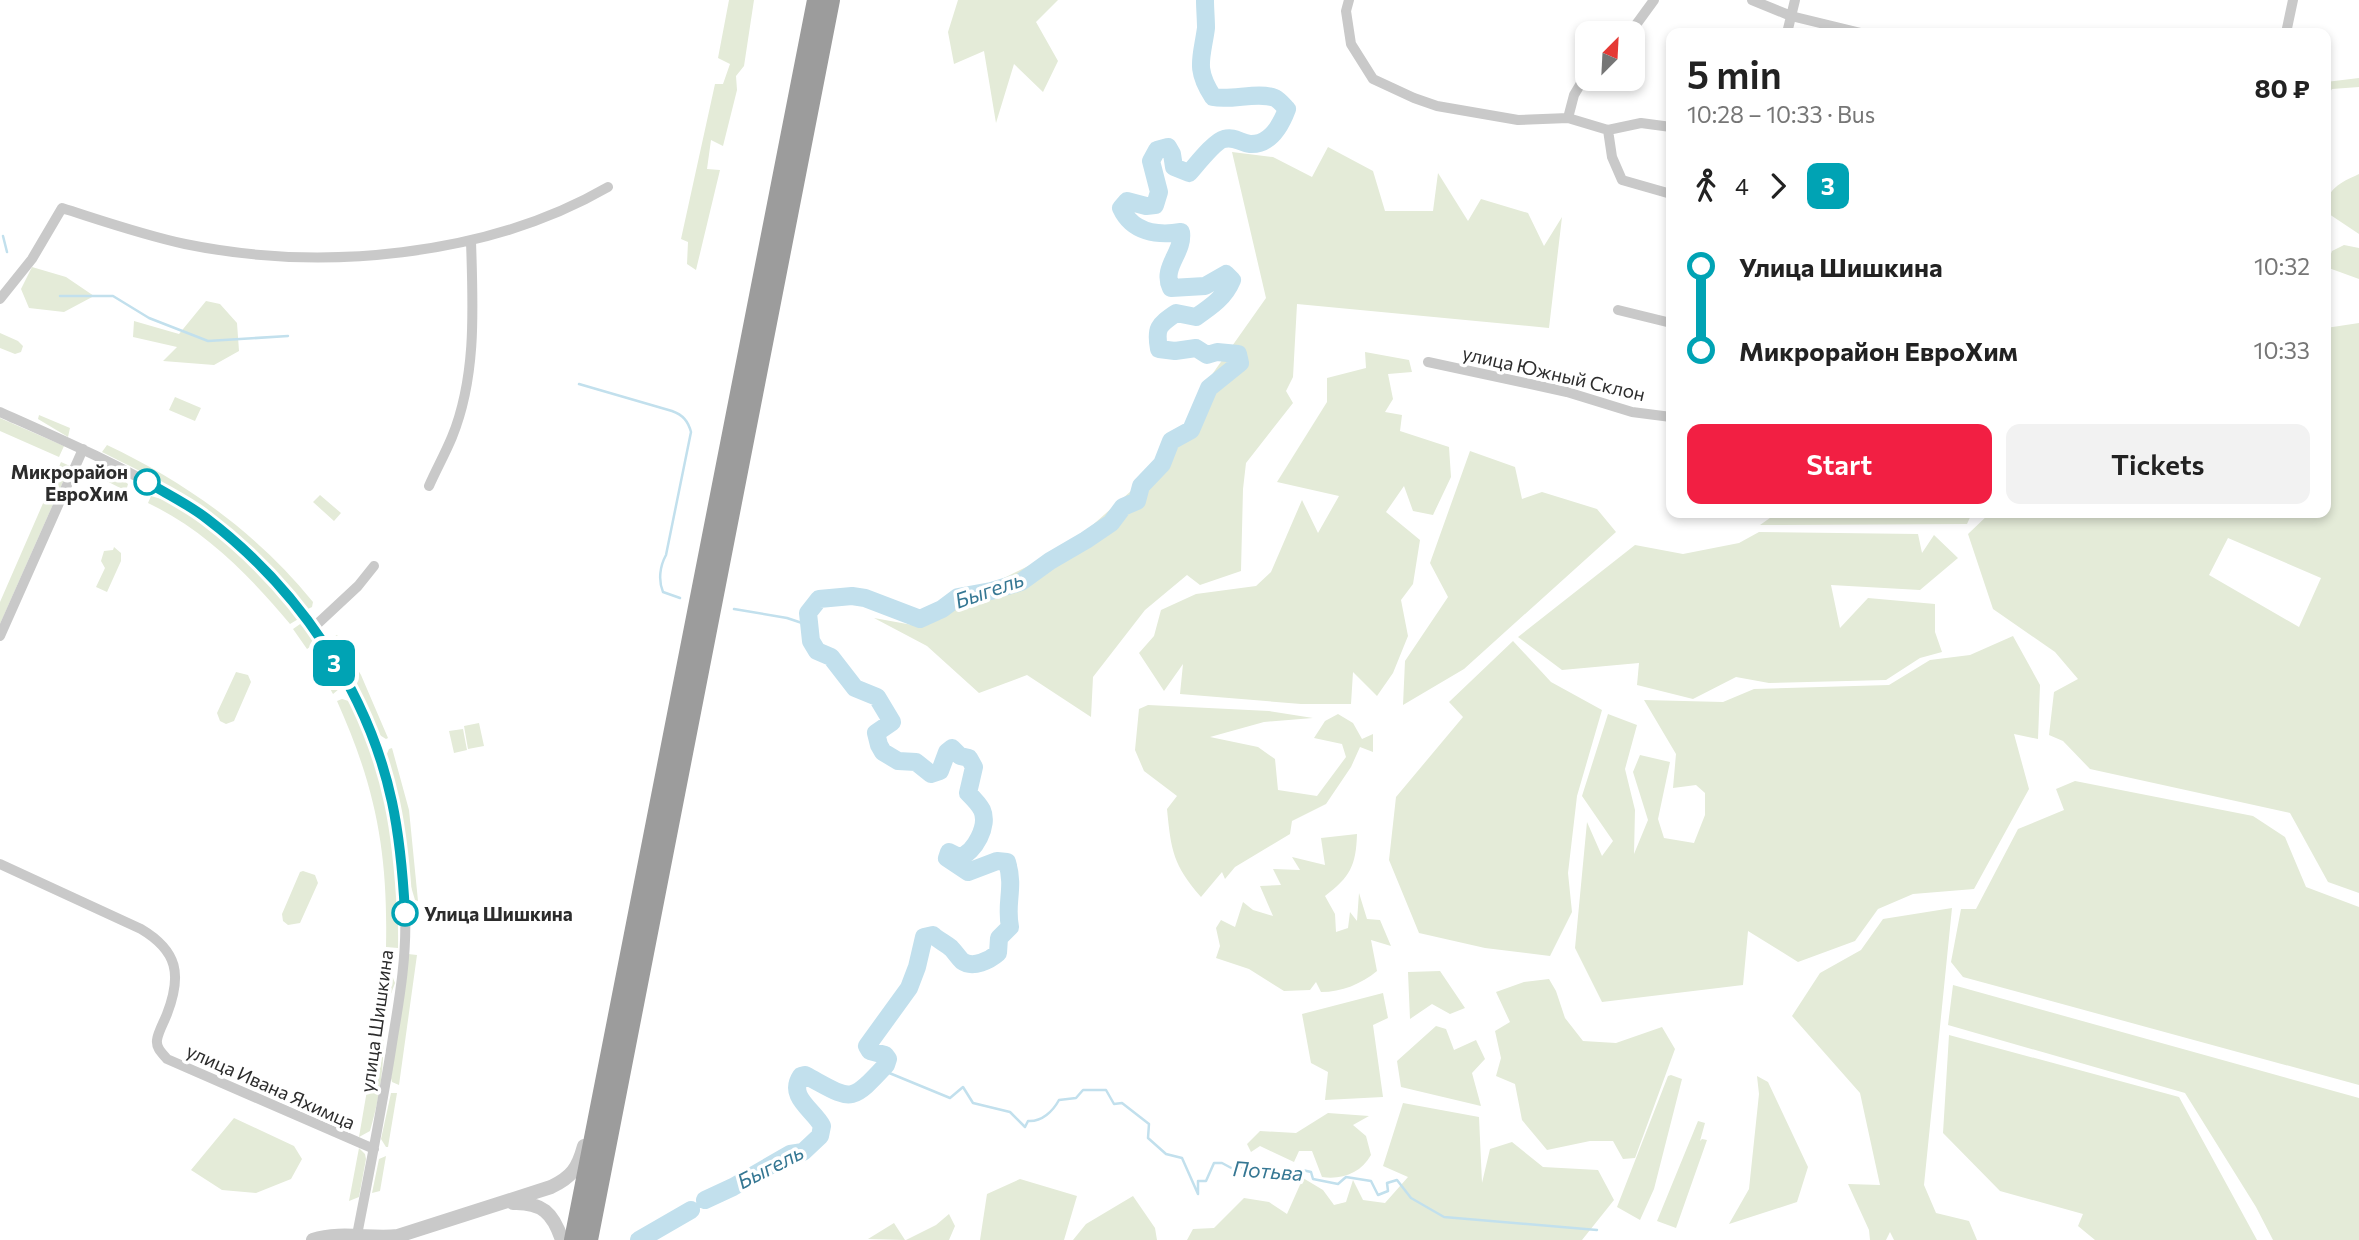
<!DOCTYPE html>
<html lang="en">
<head>
<meta charset="utf-8">
<style>
  :root { --surface:#fff; --page:#f2f2f2; --text:#222; --muted:#767676; --accent:#f21f43 }
  body { margin:0; font-family:Commissioner,sans-serif; background:var(--page); color:var(--text); height:100vh; display:flex; flex-direction:column; font-size:26px; white-space:nowrap }
  * { box-sizing:border-box; margin:0 }
  p { font-size:23px; color:var(--muted) }
  .icon { flex:none; width:38px; height:38px; fill:none; stroke:currentColor; stroke-width:2; stroke-linecap:round; stroke-linejoin:round }
  .map { position:relative; flex:1; overflow:hidden }
  .sheet { position:absolute; left:1666px; top:28px; width:665px; height:490px; display:flex; flex-direction:column; background:var(--surface); border-radius:14px; box-shadow:0 4px 10px #0003 }
  .sheet>* { flex:none }
  .badge { padding:0 14px; border-radius:10px; font-size:24px; line-height:46px }
  .needle { width:46px; rotate:24deg }
  .fabs { position:absolute; left:1575px; top:21px; display:grid; gap:14px }
  .fabs a { display:grid; place-items:center; width:70px; height:70px; border-radius:14px; background:var(--surface); box-shadow:0 4px 10px #0003; font-size:35px }
  .map>.badge { position:absolute; translate:-50% -50%; box-shadow:0 0 0 4px #fff }
  .legs { display:flex; align-items:center; gap:10px; height:77px; padding:0 21px; font-size:23px }
  .legs p { margin-inline-start:auto }
  .summary { display:flex; align-items:center; justify-content:space-between; height:119px; padding:0 21px }
  h1 { font-size:38px; font-weight:600; line-height:52px }
  .primary-button { display:flex; gap:14px; margin-top:auto; padding:14px 21px }
  .primary-button a { flex:1; height:80px; border-radius:14px; background:var(--accent); color:#fff; font-size:28px; font-weight:600; line-height:80px; text-align:center }
  .primary-button a+a { background:var(--page); color:var(--text) }
  ul { padding:0 21px; list-style:none }
  li { display:flex; align-items:center; gap:24px; height:84px; font-size:26px }
  li i { display:grid; place-items:center; width:10px; height:100%; margin:0 9px; background:currentColor }
  li i::after { content:''; width:18px; height:18px; margin:-9px; border:5px solid; border-radius:50%; background:var(--surface) }
  li p { margin-inline-start:auto }
  li:first-child i { background:linear-gradient(#0000 50%,currentColor 0) }
  li:last-child i { background:linear-gradient(currentColor 50%,#0000 0) }
  .map>svg:first-child { display:block }
  .green { fill:#e4ebd8; fill-rule:evenodd }
  .lines { fill:none; stroke-linecap:round; stroke-linejoin:round }
  .stream { stroke:#c2e0ed; stroke-width:2.5 }
  .river { stroke:#c2e0ed; stroke-width:18 }
  .minor { stroke:#c9c9c9; stroke-width:10 }
  .tertiary { stroke:#c9c9c9; stroke-width:14 }
  .trunk { stroke:#9c9c9c; stroke-width:18 }
  .line-1-casing { stroke:#fff; stroke-width:16 }
  .line-1 { stroke:#00a3b4; stroke-width:10 }
  .stop-1-dot { fill:#fff; stroke:#00a3b4; stroke-width:3.5 }
  .labels { text-anchor:middle; dominant-baseline:central; stroke-width:7; stroke-linejoin:round; paint-order:stroke }
  .street-label { font-size:19px; fill:#2c2c2c; stroke:#fff }
  .stop-label { font-size:19px; font-weight:bold; fill:#2c2c2c; stroke:#fff; text-anchor:end }
  .water-label { font-size:21px; font-style:italic; fill:#357793; stroke:#fff }
</style>
</head>
<body>
<div class="map">
<svg width="2359" height="1240" viewBox="0 0 2359 1240">
  <rect width="100%" height="100%" fill="#fff"/>
  <path class="green" d="M729 0H754L744 66 736 76 737 90 723 146 711 140 707 169 720 170 696 270 687 264 688 242 681 239 715 84H723L730 64 718 58Z
    M958 0H1058L1036 22 1058 61 1043 92 1014 64 996 123 984 51 954 64 948 32Z
    M2359 78V87L2332 89 2326 99V82Z
    M1328 147 1373 171 1385 211H1433L1438 173 1468 221 1481 199 1528 213 1544 246 1562 217 1549 328 1297 304 1293 377 1286 391 1293 403 1246 463 1243 489 1241 571 1200 585 1187 575 1145 610 1093 677 1091 717 1027 675 979 693 927 646 874 618 918 626 953 603 1069 546 1149 475 1193 420 1206 383 1266 298 1232 152 1273 157 1312 177Z
    M2359 174V234L2326 212C2326 188 2340 183 2359 174Z
    M2344 245 2359 248V279L2326 267 2332 251Z
    M32 267 66 277 94 296 64 312 29 308 21 289Z
    M206 301 220 304 237 323 239 351 214 365 163 361 177 347 133 337 134 321 179 334Z
    M2359 323V893L2328 882 2290 813 2090 769 2063 741 2049 735 2054 692 2078 679 2055 652 1993 609 1968 534 1990 513H2326V328ZM2228 538 2321 578 2299 627 2209 575Z
    M0 333 18 341 23 346 21 352 15 354 0 348Z
    M1365 352 1409 360 1412 372 1388 374 1393 399 1385 412 1402 415 1400 431 1449 447 1451 477 1433 515 1413 511 1404 486 1386 512 1420 540 1413 584 1401 600 1408 636 1393 673 1377 696 1353 672 1351 704H1301L1180 694 1183 664 1164 691 1139 653 1154 636 1161 610 1196 594 1256 586 1271 572 1302 500 1318 533 1339 496 1277 482 1327 402V378L1366 368Z
    M175 397 201 408 195 421 169 410Z
    M39 415 70 428 68 437 38 419Z
    M0 418 64 446 59 457 0 431Z
    M107 445C187 483 257 533 313 602L312 607 308 609C269 564 227 522 175 490 152 476 127 465 102 452Z
    M1470 451 1515 467 1522 499 1542 492 1597 509 1616 532 1464 669 1403 705 1405 661 1448 597 1430 563Z
    M61 462 70 466 0 624V602Z
    M99 462 107 466 128 484 126 491 93 474Z
    M320 495 341 513 334 521 313 502Z
    M151 496C161 499 172 502 181 507 228 536 265 577 300 618L290 624C250 576 205 530 148 503Z
    M1777 513H1972L1967 524 1760 525Z
    M1759 532 1918 534 1922 553 1934 535 1958 558 1920 590 1831 585 1840 628 1868 598 1935 604V632L1942 652 1920 658 1886 680 1769 683 1736 677 1693 699 1637 685 1639 663 1562 670 1518 637 1635 545 1683 554 1739 543Z
    M114 547 121 553V561L107 592 96 587 105 568 101 561 104 551 113 550Z
    M303 622 317 642 307 649 293 629Z
    M337 635 361 675 388 738 386 739 378 734 351 675 329 640Z
    M2013 636 2040 685 2038 739 2014 734 2029 789 1974 889 1913 894 1878 909 1855 941 1798 962 1748 931 1743 985 1602 1002 1575 948 1587 822 1602 856 1613 841 1582 796 1608 714 1637 725 1625 769 1635 810 1634 854 1648 820 1633 772 1640 755 1670 762 1658 819 1664 838 1694 843 1705 815V793L1696 785 1673 788 1676 754 1644 700 1723 702 1754 689 1889 685 1930 660 1970 655Z
    M1513 641 1551 682 1602 710 1577 796 1568 873 1572 912 1550 956 1485 948 1419 933 1389 860 1396 797 1463 717 1449 702Z
    M321 646 341 680 339 689 333 694 310 653Z
    M236 672 248 675 251 682 234 721 226 724 220 721 217 713Z
    M342 699 352 702C389 783 399 859 398 948L386 947C388 852 376 788 337 701Z
    M1148 705 1269 711 1313 718 1264 722 1210 737 1258 747 1275 759 1278 790 1317 796 1346 757 1342 744 1314 738 1325 721 1338 714 1353 723 1362 739 1373 734V752L1360 747 1351 767 1326 804 1292 821 1290 834 1235 867 1225 879 1222 872 1201 897C1173 865 1171 850 1167 809L1177 796 1144 771 1135 750 1139 709Z
    M479 723 484 746 468 749 464 726Z
    M463 729 467 750 454 753 449 731Z
    M392 748 409 810 418 901 415 900 409 880 404 829 386 756 389 749Z
    M2075 781 2253 816 2285 837 2306 887 2359 907V1085L1963 977 1951 962 1961 909H1976L2018 829 2064 810 2056 789Z
    M1357 834C1356 866 1350 877 1325 896L1335 914 1336 932 1348 928 1350 912 1357 921 1359 893 1367 919 1380 920 1391 946 1371 940 1377 971C1361 984 1342 992 1321 992L1316 982 1310 990 1284 991 1249 969 1216 958 1220 946 1216 928 1221 920 1235 927 1243 902 1253 910 1273 916 1260 886 1281 885 1273 869 1300 870 1292 857 1325 865 1321 838Z
    M303 871 315 875 318 883 300 923 288 925 283 921 282 914 300 872Z
    M1952 908 1924 1185 1936 1213 1969 1221 1977 1240H1894L1890 1232 1886 1240H1870L1869 1230 1848 1184 1880 1185 1860 1093 1792 1016 1820 973 1861 950 1883 919Z
    M408 954 417 955 399 1085 392 1082 391 1078Z
    M1440 971 1465 1008 1450 1014 1432 1004 1410 1019 1408 972Z
    M384 973 393 978 395 983 386 1007 380 1008Z
    M1549 979 1556 991 1565 1018 1583 1041 1616 1043 1662 1027 1675 1049 1635 1158 1623 1159 1613 1141H1590L1547 1150 1522 1120 1515 1084 1496 1076 1501 1058 1495 1031 1510 1022 1496 992 1524 982Z
    M1953 985 2359 1098V1240H2273L2256 1207 2185 1093 1948 1025Z
    M1383 993 1388 1018 1373 1025 1383 1097 1325 1100 1328 1072 1311 1063 1302 1014Z
    M1436 1026 1446 1029 1454 1050 1476 1040 1485 1059 1472 1073 1481 1106 1401 1087 1397 1061Z
    M377 1032 383 1033C385 1066 379 1100 370 1131L359 1137Z
    M1949 1035 2179 1097 2257 1240H2095L2078 1226 2083 1214 2000 1191 1943 1133Z
    M1671 1075 1682 1079 1654 1189 1640 1220 1617 1207 1668 1076Z
    M1757 1076 1768 1082 1808 1167 1797 1202 1729 1224 1749 1189 1759 1094Z
    M391 1093H397L388 1147H386L381 1139Z
    M1403 1103 1479 1117 1482 1183 1490 1149 1512 1142 1543 1167 1598 1170 1614 1200 1582 1240H1187L1193 1229 1214 1228 1244 1198 1269 1202 1287 1214 1303 1178 1323 1190 1334 1205 1346 1202 1353 1180 1363 1200 1385 1203 1408 1177 1383 1166Z
    M1328 1113 1369 1116 1353 1125 1366 1136 1371 1155C1361 1173 1342 1180 1322 1177L1312 1151H1299L1294 1162 1260 1146 1251 1152 1247 1144 1260 1131 1296 1133Z
    M234 1118 294 1146 302 1159 291 1179 256 1193 222 1190 191 1170Z
    M1698 1121 1705 1123 1700 1141 1702 1139 1707 1140 1676 1228 1657 1221Z
    M359 1148 365 1154 366 1159 359 1197 349 1201Z
    M386 1156 380 1191 372 1193 379 1159Z
    M1020 1179 1077 1196 1064 1240H980L987 1194Z
    M1133 1196 1155 1228 1157 1240H1073L1086 1224Z
    M949 1214 955 1226 949 1240H906L936 1225Z
    M894 1223 905 1240 868 1239Z"/>
  <g class="lines">
    <path class="stream" d="M3 236 7 252
      M60 296H113L149 318 208 341 288 336
      M579 384 672 411C683 415 688 421 691 432L666 555C660 566 658 580 663 592L680 598
      M734 609 787 618 808 625
      M882 1070 950 1098 963 1087 973 1103 1010 1112 1025 1127 1028 1121C1042 1122 1053 1111 1059 1100L1076 1098 1083 1090H1106L1114 1104 1122 1103 1149 1124 1148 1138 1166 1154 1182 1158 1198 1194V1181H1206L1214 1163H1222L1235 1170 1247 1165 1270 1167 1276 1173 1289 1174 1298 1169 1311 1172 1313 1179 1338 1184 1346 1177 1371 1181 1378 1195 1388 1191 1387 1183 1397 1180 1411 1198 1444 1217 1597 1230"/>
    <path class="river" d="M705 1200 733 1187 790 1154 803 1152 820 1136 822 1126C814 1110 787 1097 801 1076L805 1075C852 1100 849 1105 886 1065L888 1059 885 1055 870 1051 867 1046 909 988 917 967 924 937 933 935C938 940 945 943 951 948 955 952 958 957 962 961 973 969 990 960 998 953L999 938 1010 927C1005 902 1015 889 1007 862L997 861 968 872 947 858 949 852 959 857C975 853 989 825 982 810 979 804 973 798 968 793L974 767 969 758 960 756 952 748 947 752 940 771 931 774 916 762 898 761 883 752 879 745 876 733 892 722 877 697 855 688 831 657 817 651 811 641 808 613 819 599 852 596 865 598 920 619 942 609 958 597 991 591 1021 582 1050 561 1086 540 1111 523 1123 507 1137 501 1141 486 1162 464 1171 441 1191 430 1209 388 1240 363 1238 354 1217 352 1207 355 1196 348 1175 351 1159 349C1155 327 1159 325 1176 313L1196 317C1212 306 1225 297 1232 280L1226 274 1205 286 1171 288C1161 267 1184 253 1181 232 1157 236 1132 232 1121 208L1127 201 1146 206 1155 205 1159 192 1151 161 1157 150 1168 147 1172 154 1174 167 1189 173C1197 164 1215 141 1224 139 1235 136 1240 143 1250 144 1270 145 1281 125 1287 109 1284 106 1279 100 1275 98 1258 91 1232 101 1213 97 1194 68 1202 58 1206 28 1206 19 1205 9 1205 0
      M639 1240 691 1210"/>
    <path class="minor" d="M1349 0 1346 11 1351 44 1373 79 1414 98 1437 106 1518 120 1568 118 1608 130 1641 123 1671 127
      M1752 0 1791 16 1861 33
      M1630 33 1654 0
      M1787 33 1795 0
      M2286 33 2293 0
      M1568 118 1574 95 1587 73
      M1608 130 1612 157 1622 180 1671 194
      M0 299 32 259 62 208C103 221 143 235 185 244 321 272 487 257 608 187
      M1618 310 1671 323
      M1428 362 1567 392 1632 412 1671 417
      M0 412C58 438 116 463 171 496 183 503 196 510 207 519 333 617 400 751 405 911 407 953 400 996 393 1037 383 1103 370 1169 357 1235
      M429 486C436 470 445 454 452 437 477 376 473 306 471 241
      M314 627 358 586 374 566
      M0 636 83 449
      M0 864 141 929C178 951 182 975 167 1014 164 1022 158 1032 157 1040 156 1048 162 1053 167 1059L374 1149"/>
    <path class="tertiary" d="M513 1203C542 1202 553 1213 562 1240
      M313 1240C340 1231 370 1239 398 1236L551 1187C572 1177 578 1168 584 1146"/>
    <path class="trunk" d="M573 1240 816 0
      M589 1240 831 0"/>
  </g>
  <g class="lines">
    <g class="line-1-casing">
      <path id="line-1" d="M147 482C167 494 188 504 206 518 297 587 368 690 392 802 400 839 403 876 405 913"/>
    </g>
    <use href="#line-1" class="line-1"/>
  </g>
  <g class="stop-1-dot">
    <circle cx="147" cy="482" r="12"/>
    <circle cx="405" cy="913" r="12"/>
  </g>
  <g class="labels">
    <g class="street-label">
      <text transform="translate(1554 373) rotate(13)">улица Южный Склон</text>
      <text transform="translate(376 1021) rotate(-82)">улица Шишкина</text>
      <text transform="translate(271 1086) rotate(24)">улица Ивана Яхимца</text>
    </g>
    <g class="stop-label">
      <text x="128" y="471">Микрорайон<tspan x="128" dy="22">ЕвроХим</tspan></text>
      <text x="424" y="913" text-anchor="start">Улица Шишкина</text>
    </g>
    <g class="water-label">
      <text transform="translate(989 589) rotate(-19)">Быгель</text>
      <text transform="translate(770 1166) rotate(-27)">Быгель</text>
      <text transform="translate(1268 1170) rotate(4)">Потьва</text>
    </g>
  </g>
</svg>
<div class="fabs">
<a><svg class="needle" viewBox="-14 -14 28 28"><path d="M0-13l5 13h-10z" fill="#e53935"/><path d="M0 13l5-13h-10z" fill="#767676"/></svg></a>
</div>
<b class="badge" style="left:334px;top:663px;background:#00a3b4;color:#fff">3</b>
<section class="sheet">
<div class="summary"><div><h1>5 min</h1><p>10:28 – 10:33 · Bus</p></div><b>80 ₽</b></div>
<div class="legs"><svg class="icon" aria-label="walk" viewBox="0 0 24 24"><circle cx="13" cy="4" r="2"/><path d="M13 8l-2 6 4 7M11 14l-3 7M7 12l3-4h3l4 4"/></svg>4<svg class="icon" aria-label="forward" viewBox="0 0 24 24"><path d="M9 5l7 7-7 7"/></svg><b class="badge" style="background:#00a3b4;color:#fff">3</b></div>
<ul>
<li><i style="color:#00a3b4"></i><b>Улица Шишкина</b><p>10:32</p></li>
<li><i style="color:#00a3b4"></i><b>Микрорайон ЕвроХим</b><p>10:33</p></li>
</ul>
<div class="primary-button"><a>Start</a><a>Tickets</a></div>
</section>
</div>
</body>
</html>
